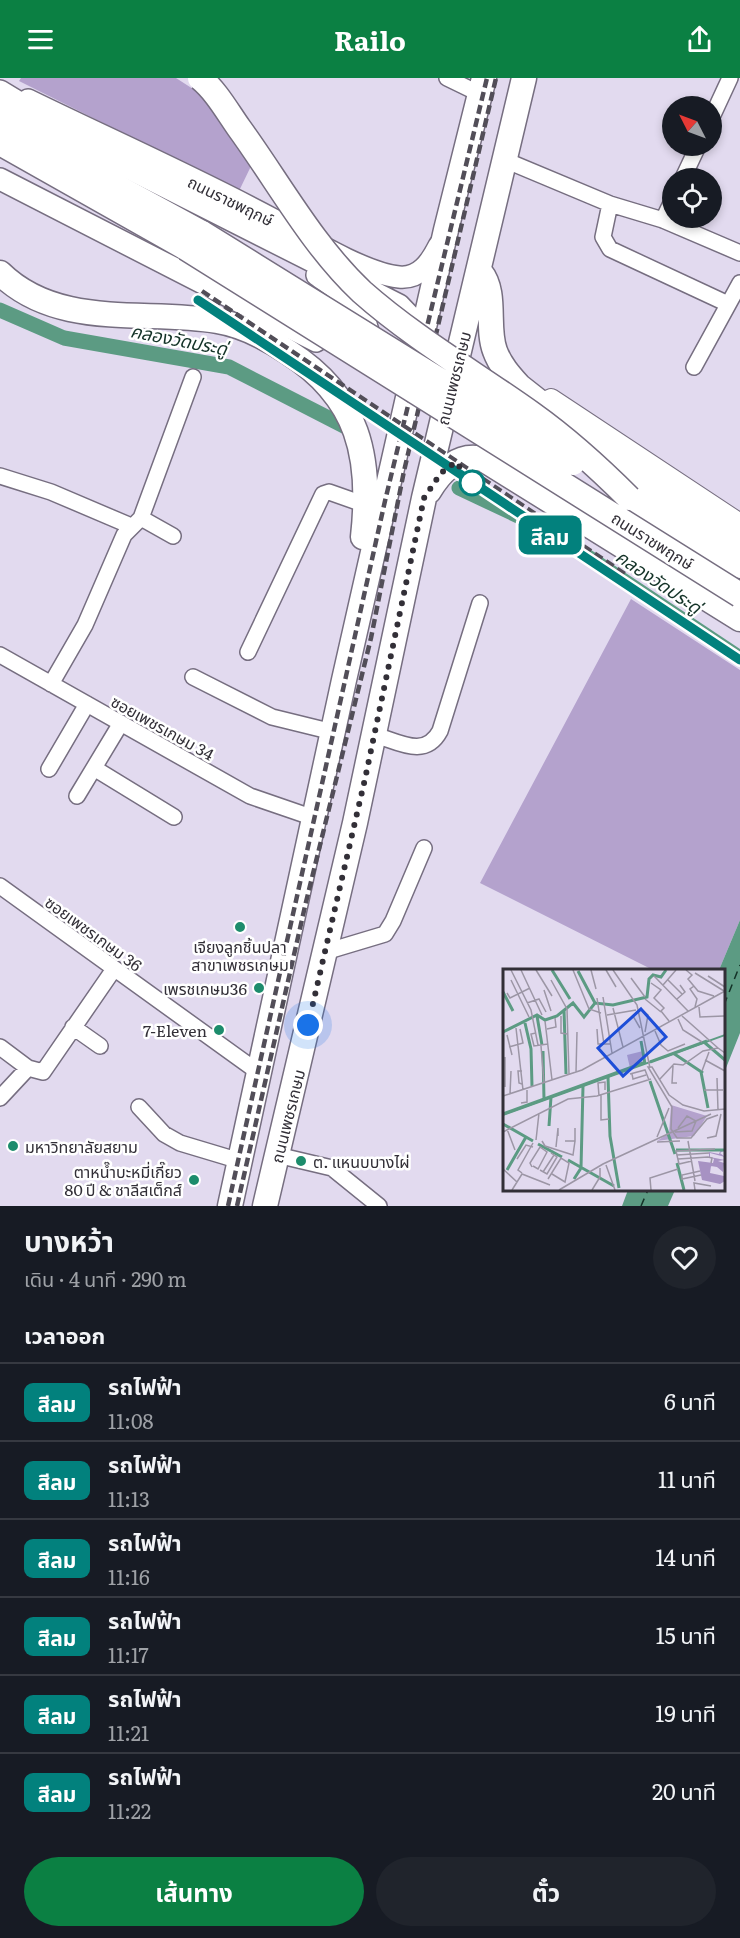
<!DOCTYPE html>
<html lang="th">
<head>
<meta charset="utf-8">
<style>
  :root { --surface:#171b24; --page:#20242c; --text:#f1f3f6; --muted:#9ea1a6; --line:#363941; --accent:#0b8043 }
  body { margin:0; font-family:Literata,"Noto Sans Thai",serif; background:var(--page); color:var(--text); height:100vh; display:flex; flex-direction:column; font-size:22px; white-space:nowrap }
  * { box-sizing:border-box; margin:0 }
  p { font-size:20px; color:var(--muted) }
  .icon { flex:none; width:33px; height:33px; fill:none; stroke:currentColor; stroke-width:2; stroke-linecap:round; stroke-linejoin:round }
  .map { position:relative; height:1128px; overflow:hidden }
  .details { display:flex; flex-direction:column; background:var(--surface); flex:1 }
  .details>* { flex:none }
  .badge { padding:0 12px; border-radius:9px; font-size:21px; line-height:39px }
  .needle { width:39px; rotate:312deg }
  .controls { position:absolute; left:662px; top:18px; display:grid; gap:12px }
  .controls a { display:grid; place-items:center; width:60px; height:60px; border-radius:50%; background:var(--surface); box-shadow:0 3px 9px #0003; font-size:30px }
  .you { position:absolute; width:30px; height:30px; margin:-15px; border:4px solid #fff; border-radius:50%; background:#1a73e8; box-shadow:0 0 0 9px #1a73e833 }
  .map>.badge { position:absolute; translate:-50% -50%; box-shadow:0 0 0 3px #fff }
  h2 { padding:0 24px; font-size:22px; line-height:54px }
  .round { display:grid; place-items:center; flex:none; width:63px; height:63px; border-radius:32px; background:var(--page) }
  .overview { display:flex; align-items:center; justify-content:space-between; height:102px; padding:0 24px }
  h1 { font-size:28px; font-weight:700; line-height:45px }
  .button { display:flex; gap:12px; margin-top:auto; padding:12px 24px }
  .button a { flex:1; height:69px; border-radius:36px; background:var(--accent); color:#fff; font-size:24px; font-weight:700; line-height:69px; text-align:center }
  .button a+a { background:var(--page); color:var(--text) }
  ul { padding:0; list-style:none }
  li { display:flex; align-items:center; gap:18px; height:78px; padding:0 24px; border-top:2px solid var(--line) }
  li div { flex:1 }
  li b { display:block; font-size:22px }
  li em { font-style:normal }
  li .badge { min-width:66px; font-weight:700; text-align:center }
  header { display:flex; justify-content:space-between; align-items:center; height:78px; padding:0 24px; background:var(--accent); color:#fff; font-size:27px; font-weight:700 }
  .map>svg:first-child { display:block }
  .green { fill:#b4a2cd }
  .water { fill:#5c9b83 }
  .lines { fill:none; stroke-linecap:round; stroke-linejoin:round }
  .canal { stroke:#5c9b83; stroke-width:15 }
  .ferry { stroke:#133227; stroke-width:1.5; stroke-dasharray:8 6; stroke-linecap:butt }
  .minor-casing { stroke:#766e80; stroke-width:18 }
  .tertiary-casing { stroke:#766e80; stroke-width:22 }
  .secondary-casing { stroke:#766e80; stroke-width:24 }
  .primary-casing { stroke:#766e80; stroke-width:27 }
  .minor { stroke:#fff; stroke-width:15 }
  .tertiary { stroke:#fff; stroke-width:20 }
  .secondary { stroke:#fff; stroke-width:21 }
  .primary { stroke:#fff; stroke-width:24 }
  .rail { stroke:#524e58; stroke-width:4.5; stroke-dasharray:9 4.5; stroke-linecap:butt }
  .primary-bridge-casing { stroke:#766e80; stroke-width:27; stroke-linecap:butt }
  .primary-bridge { stroke:#fff; stroke-width:24 }
  .line-casing { stroke:#fff; stroke-width:14 }
  .line { stroke:#02817d; stroke-width:9 }
  .walk { stroke:#322f37; stroke-width:6; stroke-dasharray:0 10.8 }
  .stop-dot { fill:#fff; stroke:#02817d; stroke-width:3 }
  .poi-dot { fill:#1d8c6c; stroke:#fff; stroke-width:2 }
  .labels { text-anchor:middle; dominant-baseline:central; stroke-width:5; stroke-linejoin:round; paint-order:stroke }
  .street-label { font-size:16px; fill:#322f37; stroke:#fff }
  .poi-label { font-size:16px; fill:#322f37; stroke:#fff; text-anchor:end }
  .water-label { font-size:18px; font-style:italic; fill:#133227; stroke:#fff }
  .inset-river { fill:none; stroke:#5c9b83; stroke-width:3 }
  .inset-road { fill:none; stroke:#9c96a5; stroke-width:1.5 }
  .view { fill:#1d4ed8; fill-opacity:0.15; stroke:#1d4ed8; stroke-width:3 }
  .inset-edge { fill:none; stroke:#322f37; stroke-width:3 }
</style>
</head>
<body>
<header><svg class="icon" aria-label="menu" viewBox="0 0 24 24"><path d="M4 6h16M4 12h16M4 18h16"/></svg>Railo<svg class="icon" aria-label="share" viewBox="0 0 24 24"><path d="M12 15V3M7 8l5-5 5 5M5 13v7h14v-7"/></svg></header>
<div class="map">
<svg width="740" height="1128" viewBox="0 0 740 1128">
  <rect width="100%" height="100%" fill="#e2daef"/>
  <path class="green" d="M21 0H176L207 20 252 86 239 113 19 3Z
    M631 521 740 592V842L719 892H653L480 805Z"/>
  <path class="water" d="M740 842V955L724 995V892H719Z
    M628 1112H675L668 1128H622Z"/>
  <g class="lines">
    <path class="canal" d="M0 232 64 260 229 289 344 348
      M459 410 546 451 740 580"/>
    <path class="ferry" d="M724 927 740 887
      M641 1128 648 1112"/>
    <g class="minor-casing">
      <path id="minor" d="M447 0 480 16
        M711 41 730 0
        M505 82 610 126 663 142 740 175
        M683 100 698 68
        M610 126 603 159 610 171 728 226
        M663 142 672 123
        M694 289 740 205
        M0 398 51 414 131 448
        M141 440 173 458
        M248 574 323 416 329 414 366 427
        M0 577 250 718 314 740
        M193 599 272 639 333 654
        M51 606 85 547 124 457 141 440 193 299
        M375 657C399 664 425 681 440 653L480 525
        M94 690 174 739
        M49 691 87 626
        M77 718 121 645
        M0 808 258 994
        M325 874 385 856 393 843 424 770
        M73 949 100 968
        M0 969 28 990 43 994 114 891
        M0 1020 28 990
        M139 1029 164 1056 180 1065 240 1083
        M277 1077 332 1090 379 1128"/>
    </g>
    <g class="tertiary-casing">
      <path id="tertiary" d="M551 321 740 446"/>
    </g>
    <g class="secondary-casing">
      <path id="secondary" d="M0 13 38 36
        M28 22C110 62 194 99 274 142 305 159 365 196 399 199 420 201 431 184 439 168
        M110 81 399 227C426 253 438 279 441 315
        M0 101 316 263
        M317 197C339 213 362 225 368 253L360 267"/>
    </g>
    <g class="primary-casing">
      <path id="primary" d="M0 28 123 89
        M0 45 202 155
        M0 65 186 170
        M0 195C58 252 145 231 217 243 242 247 267 260 288 274 359 319 372 379 363 459
        M481 195C497 215 486 250 495 273 500 287 510 298 519 308L618 386 740 462
        M429 413C441 393 458 375 483 381L740 541
        M629 420 740 488
        M230 1128 344 602 446 152 484 0
        M265 1128 355 745 424 420 524 0"/>
    </g>
    <use href="#minor" class="minor"/>
    <use href="#tertiary" class="tertiary"/>
    <use href="#secondary" class="secondary"/>
    <use href="#primary" class="primary"/>
    <path class="rail" d="M202 213 628 498
      M198 222 740 582
      M228 1128 385 423 487 0
      M237 1128 306 824 371 560 404 393 496 0"/>
    <g class="primary-bridge-casing">
      <path id="primary-bridge" d="M200 0C216 13 227 33 239 50 279 105 312 167 362 214 414 260 476 296 532 336 567 361 599 390 629 420
        M202 155 573 385
        M186 170 740 517"/>
    </g>
    <use href="#primary-bridge" class="primary-bridge"/>
  </g>
  <g class="lines">
    <g class="line-casing">
      <path id="line" d="M198 222 740 582"/>
    </g>
    <use href="#line" class="line"/>
    <path class="walk" d="M308 947 365 701 424 420 441 395 456 384 472 405"/>
  </g>
  <circle class="stop-dot" cx="472" cy="405" r="12"/>
  <g class="poi-dot">
    <circle cx="240" cy="849" r="6"/>
    <circle cx="259" cy="910" r="6"/>
    <circle cx="219" cy="952" r="6"/>
    <circle cx="13" cy="1068" r="6"/>
    <circle cx="301" cy="1083" r="6"/>
    <circle cx="194" cy="1102" r="6"/>
  </g>
  <g class="labels">
    <g class="street-label">
      <text transform="translate(231 122) rotate(26)">ถนนราชพฤกษ์</text>
      <text transform="translate(453 300) rotate(-76)">ถนนเพชรเกษม</text>
      <text transform="translate(653 462) rotate(32)">ถนนราชพฤกษ์</text>
      <text transform="translate(163 649) rotate(29)">ซอยเพชรเกษม 34</text>
      <text transform="translate(94 855) rotate(36)">ซอยเพชรเกษม 36</text>
      <text transform="translate(287 1038) rotate(-76)">ถนนเพชรเกษม</text>
    </g>
    <g class="poi-label">
      <text x="240" y="868" text-anchor="middle">เจียงลูกชิ้นปลา<tspan x="240" dy="18">สาขาเพชรเกษม</tspan></text>
      <text x="247" y="910">เพรชเกษม36</text>
      <text x="207" y="952">7-Eleven</text>
      <text x="25" y="1068" text-anchor="start">มหาวิทยาลัยสยาม</text>
      <text x="313" y="1083" text-anchor="start">ต. แหนบบางไผ่</text>
      <text x="182" y="1093">ตาหน๊ำบะหมี่เกี๊ยว<tspan x="182" dy="18">80 ปี &amp; ชาลีสเต็กส์</tspan></text>
    </g>
    <g class="water-label">
      <text transform="translate(179 261) rotate(11)">คลองวัดประดู่</text>
      <text transform="translate(659 503) rotate(34)">คลองวัดประดู่</text>
    </g>
  </g>
  <g transform="translate(503 891)">
    <rect width="222" height="222" fill="#e2daef"/>
    <path d="M140 82 139 95 127 99 124 86ZM168 136 204 147 191 167 154 172 166 164Z" fill="#b4a2cd"/>
    <path d="M218 180 222 181 217 184 222 188 207 184V188L222 191 215 192 221 194 220 203 214 198 202 196 208 197 207 204 221 207 222 212 217 215 199 211 195 192 210 194 211 190 206 188V183L216 185Z" fill="#a792c3"/>
    <path d="M222 65V67L0 147V145Z" fill="#5c9b83"/>
    <path class="inset-river" d="M49 1 67 30M75 2 92 34M0 23 10 42M61 41 63 105M34 47 39 76M22 54 28 80 29 117M0 63 34 46 42 51 54 47 70 34 81 48 92 34 110 36 144 28 146 10 150 6 158 8 163 1M138 72 142 95M201 73 222 91M40 82 41 131M170 84 200 104M147 93 204 72M198 103 205 139M105 108 107 167 116 219M147 112 172 185M0 145 143 93M0 155 30 172M46 157 48 128M35 175 59 188M173 181H222M65 191 111 217M174 194 181 221M4 201 23 168M71 210 78 199 80 117"/>
    <path class="inset-road" d="M8 1 28 41 35 76M18 1 39 46M33 1 49 27M70 1 86 40 98 44M88 1 93 20M103 1 113 18M110 1 134 36 147 99M183 1 189 6 185 10 195 22 211 27M192 4 221 22M151 7 185 42M205 7 222 18M128 9 142 28M8 11 26 48M48 11 64 40 66 105M165 11 179 25M148 14 158 21 151 29 161 39 158 42 166 52M160 16 173 1M191 17 187 20 194 30 192 38M41 21 48 42M4 24 7 29 27 19M100 28 109 84M94 29 101 75H108M142 30 158 43M174 30 182 23 177 16M24 34 36 30 43 43M196 38 197 48 221 47M110 39 120 78M104 46 133 41M58 47V64L64 65M179 47 215 79M175 50 180 61 199 73M42 52 49 111M13 59 20 121M137 59 130 47 138 40 145 46 142 63M44 60 53 58 52 49M94 60 95 75H101M152 62 158 76 165 82 182 75M33 64 28 65 31 77 45 75M4 66 9 86M38 77 41 114M6 78 20 74 17 60M2 88V118M202 91 222 102M170 97 169 114H174M19 102H15L16 114 19 115M199 102 206 83M73 103 74 63M127 105 142 101 146 111M129 105 130 110 143 106M214 109 215 141M156 111 171 95 180 96 200 82 215 79 222 84M201 121H220M7 125 8 102M98 126V151L106 150M0 127 79 101 222 22M96 127 95 114 102 113V121M18 134 24 133V121M215 146 204 150 188 169H174L168 160 169 138 145 98H149L166 126 180 136 201 142 222 140M4 160 12 181M0 163 65 130 94 127 148 110M172 163 189 162 193 152 184 147 175 159M154 168 166 139M204 169 213 167 218 145M33 171 36 144M39 172 42 177 70 186 72 172M62 172H72V159M185 172 192 212M154 173 177 172M53 178 55 159V167M174 186 206 184M14 190 23 176 30 178M175 190 205 188 209 189 208 194M189 192 176 195 173 182 212 180M103 196 112 221M29 198 27 194 37 178 44 183 35 200 30 197M0 200 14 213M37 201 44 205 54 188 48 184M197 202 179 206V210L198 206M40 203 51 186M19 204 15 201 30 174M45 210 58 189 66 194 62 213 49 205M9 221 19 205 47 216M56 221 100 195 208 145M89 221 97 208V199M148 221 147 209 175 200M192 221 191 214 208 217"/>
    <path class="view" d="M138 40 163 68 120 107 95 79Z"/>
    <rect width="222" height="222" class="inset-edge"/>
  </g>
</svg>
<div class="controls">
<a><svg class="needle" viewBox="-14 -14 28 28"><path d="M0-13l5 13h-10z" fill="#e53935"/><path d="M0 13l5-13h-10z" fill="#9ea1a6"/></svg></a>
<a><svg class="icon" aria-label="locate" viewBox="0 0 24 24"><circle cx="12" cy="12" r="6"/><path d="M12 2v4M12 18v4M2 12h4M18 12h4"/></svg></a>
</div>
<div class="you" style="left:308px;top:947px"></div>
<b class="badge" style="left:550px;top:457px;background:#02817d;color:#fff">สีลม</b>
</div>
<section class="details">
<div class="overview"><div><h1>บางหว้า</h1><p>เดิน · 4 นาที · 290 m</p></div><a class="round"><svg class="icon" aria-label="heart" viewBox="0 0 24 24"><path d="M12 20l-8-8c-3-5 5-10 8-4 3-6 11-1 8 4z"/></svg></a></div>
<h2>เวลาออก</h2>
<ul>
<li><span class="badge" style="background:#02817d;color:#fff">สีลม</span><div><b>รถไฟฟ้า</b><p>11:08</p></div><em>6 นาที</em></li>
<li><span class="badge" style="background:#02817d;color:#fff">สีลม</span><div><b>รถไฟฟ้า</b><p>11:13</p></div><em>11 นาที</em></li>
<li><span class="badge" style="background:#02817d;color:#fff">สีลม</span><div><b>รถไฟฟ้า</b><p>11:16</p></div><em>14 นาที</em></li>
<li><span class="badge" style="background:#02817d;color:#fff">สีลม</span><div><b>รถไฟฟ้า</b><p>11:17</p></div><em>15 นาที</em></li>
<li><span class="badge" style="background:#02817d;color:#fff">สีลม</span><div><b>รถไฟฟ้า</b><p>11:21</p></div><em>19 นาที</em></li>
<li><span class="badge" style="background:#02817d;color:#fff">สีลม</span><div><b>รถไฟฟ้า</b><p>11:22</p></div><em>20 นาที</em></li>
</ul>
<div class="button"><a>เส้นทาง</a><a>ตั๋ว</a></div>
</section>
</body>
</html>
